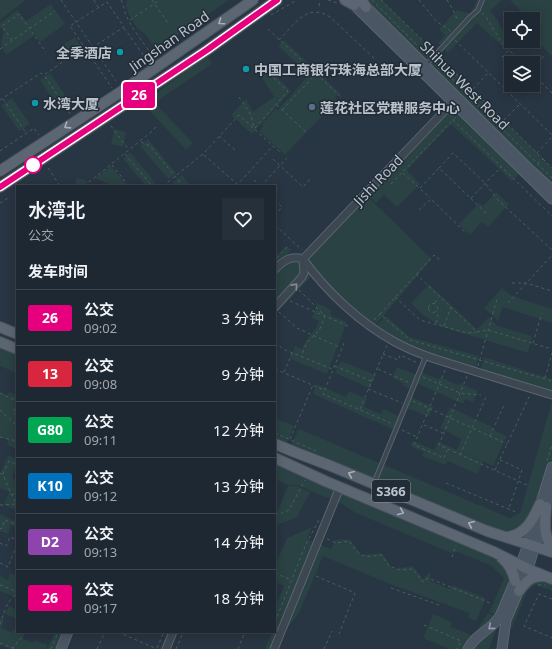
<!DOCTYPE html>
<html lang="zh">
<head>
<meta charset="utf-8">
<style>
  :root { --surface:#1e2832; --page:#26303a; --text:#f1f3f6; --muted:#a1a6ac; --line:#3c444d }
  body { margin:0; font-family:"Noto Sans","Noto Sans SC",sans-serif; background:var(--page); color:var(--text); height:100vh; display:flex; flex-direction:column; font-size:15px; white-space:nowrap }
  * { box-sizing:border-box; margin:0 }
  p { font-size:13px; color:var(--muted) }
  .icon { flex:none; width:22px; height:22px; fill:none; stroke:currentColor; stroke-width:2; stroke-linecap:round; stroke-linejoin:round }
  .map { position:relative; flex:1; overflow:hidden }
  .sheet { position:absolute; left:16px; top:185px; width:260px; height:448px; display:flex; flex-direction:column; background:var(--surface); border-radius:0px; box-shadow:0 2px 10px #0003,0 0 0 1px var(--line) }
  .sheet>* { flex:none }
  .badge { padding:0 8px; border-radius:3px; font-size:14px; line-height:26px }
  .tools { position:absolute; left:504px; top:12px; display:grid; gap:8px }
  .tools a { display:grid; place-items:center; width:36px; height:36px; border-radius:0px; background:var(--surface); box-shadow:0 2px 10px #0003,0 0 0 1px var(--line); font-size:20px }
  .map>.badge { position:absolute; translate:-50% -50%; box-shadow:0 0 0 2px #fff }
  h2 { padding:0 12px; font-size:15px; line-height:36px }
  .round { display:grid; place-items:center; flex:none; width:42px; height:42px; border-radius:0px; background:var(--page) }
  .headline { display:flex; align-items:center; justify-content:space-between; height:68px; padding:0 12px }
  h1 { font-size:19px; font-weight:600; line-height:30px }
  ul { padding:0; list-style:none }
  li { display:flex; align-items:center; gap:12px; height:56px; padding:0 12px; border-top:1px solid var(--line) }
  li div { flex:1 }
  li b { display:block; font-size:15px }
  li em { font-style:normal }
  li .badge { min-width:44px; font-weight:700; text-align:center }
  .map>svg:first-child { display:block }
  .green { fill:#2a4243 }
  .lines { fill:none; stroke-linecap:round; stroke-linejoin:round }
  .lane-casing { stroke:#5b656f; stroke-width:5.5 }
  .street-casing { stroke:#5b656f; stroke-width:9 }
  .secondary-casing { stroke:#5b656f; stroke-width:11 }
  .primary-casing { stroke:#46505b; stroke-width:12 }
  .path { stroke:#495e60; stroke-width:1; stroke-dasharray:3 3; stroke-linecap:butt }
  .lane { stroke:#3d4752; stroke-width:3.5 }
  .street { stroke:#3d4752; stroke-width:7 }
  .secondary { stroke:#4b5665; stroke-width:9 }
  .primary { stroke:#5b6672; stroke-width:10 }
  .oneway { stroke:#a7b0ba }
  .oneway2 { stroke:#828b95 }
  .oneway3 { stroke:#939ca8 }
  .line-casing { stroke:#fff; stroke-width:9 }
  .line { stroke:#e6007e; stroke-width:6 }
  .culture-dot { fill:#0f9aa8; stroke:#212c37; stroke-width:1.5 }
  .service-dot { fill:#5c6f8a; stroke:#212c37; stroke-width:1.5 }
  .stop-dot { fill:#fff; stroke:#e6007e; stroke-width:2 }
  .labels { text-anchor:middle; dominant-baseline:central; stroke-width:3; stroke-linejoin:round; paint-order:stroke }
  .shield { fill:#212c37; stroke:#8c959f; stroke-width:1 }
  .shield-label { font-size:13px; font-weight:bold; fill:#bac2cc }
  .street-label { font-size:14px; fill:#bac2cc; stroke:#212c37 }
  .poi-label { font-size:14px; font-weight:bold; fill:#bac2cc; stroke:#212c37; text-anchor:start }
</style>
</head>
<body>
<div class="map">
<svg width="552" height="649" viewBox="0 0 552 649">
  <rect width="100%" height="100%" fill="#283542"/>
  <path class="green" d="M0 0H26L0 20Z
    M127 0H229L156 50 145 34 137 28 129 15 126 7Z
    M362 0H382L552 168V188Z
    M478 0H502L490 11 497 19 503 31 511 39V41L514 42 506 50 477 23 448 53 438 43 445 35 439 29 457 10 472 14 475 3Z
    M510 0H552V56L533 37V35L539 29 533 23V19H529Z
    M51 4 65 24 40 42 35 35 6 55C0 44 0 44 4 32L0 27V23L17 10 26 21Z
    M75 37 80 45 63 56 58 48Z
    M284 40 340 93 335 97 337 100 285 155 259 131 263 126 262 124 276 109 278 110 309 75 278 46Z
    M207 56 212 64 144 110 139 106Z
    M268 68 291 91 252 134 231 115 246 99 253 112 274 97 259 73Z
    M50 73 68 99 57 107 40 80Z
    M12 98 30 124 19 131 1 105Z
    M157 105 193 143 186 150 150 111Z
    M453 105 521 172 512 181 451 124 407 170 420 184 397 207 384 195 376 203 367 194Z
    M114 129 126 132 123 147 111 144Z
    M148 139 176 173 168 179 140 146Z
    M130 152 158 186H146L123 159Z
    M111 166 128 186H113L95 178Z
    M182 175 191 186H175L172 183Z
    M77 178 85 180 88 182 83 186H75Z
    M496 192 509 204 488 227 482 222 470 235 459 224 479 203 483 206Z
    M365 194 432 259 373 328 345 306 303 259Z
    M286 246 291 250 275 266V257Z
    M293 253 301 261 312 276 275 315V271Z
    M429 284 477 329 489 317 498 326 532 336 528 353 442 327 423 315 411 303Z
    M502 288 512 296 552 309V323L503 307 498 321 484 308Z
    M317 303 332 310 330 315 347 322 327 374 290 359 295 346 302 349C306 338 315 332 319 321L312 318Z
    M386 316 410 337 479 356 476 369 426 355 397 341 375 327Z
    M0 344 17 351V373L0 366Z
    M484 357 552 379V393L480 371Z
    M341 361 376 375 370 388 335 373Z
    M397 367 417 375 410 389 402 385 403 383 392 378Z
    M421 372 439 379 440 377 458 385 460 383 478 391 473 402 465 399 463 404 416 383Z
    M317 384 346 397 349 391 367 399 364 407 381 414 383 409 399 416 394 430 313 394Z
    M0 392 8 396 9 392 17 396V407L16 409 17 410V449L7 445 8 440 2 437H0Z
    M411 397 433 407 429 417 407 408Z
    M552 401V460L539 502 531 519 510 535 290 447 299 429 510 518 520 513Z
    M450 407 490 426 496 431 507 436 493 466 460 451 483 462 477 474 448 461 445 465 422 456 424 452 410 446 413 441 434 450 438 441 457 450 461 439 440 428Z
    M275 418 294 426 286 445 275 440Z
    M8 455 17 459V470L15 469 12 478 17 480V511L4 505 9 492 0 488V474Z
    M275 458 485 545 513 574 502 617 489 612 492 606 504 578 492 566 457 552 451 553 356 513 342 504 297 485H288L275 479Z
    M288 486H297L310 492 297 517 275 526V511L277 512Z
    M0 514 14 521 17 514V528L11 525 8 534 0 531Z
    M312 527 307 539 331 549 335 540 350 539 361 555 382 553 393 569 413 566 423 579 430 572V581L450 589 452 585 486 598 476 621 468 618 469 613 390 584 323 556 299 613 284 632 275 628V608L284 586 275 582V566L287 538Z
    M10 573 17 576V598L0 591V576L8 580Z
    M552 577V591L536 585 527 591 512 628 505 625 525 584Z
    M9 606 17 610V619L5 614Z
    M488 613 501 618 489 649H470L480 625Z
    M433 614 452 622 451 627 472 635 466 649H449L423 638Z
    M0 618 4 620 1 628 11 632 13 630 17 631V632L24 634 23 639 34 643 35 640 47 645 46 649H10L0 645Z
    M275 630 283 633 276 649H265L271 634 268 632H275Z
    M55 632H66L59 649H47Z"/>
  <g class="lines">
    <g class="lane-casing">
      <path id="lane" d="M426 65 470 17 478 10 482 0
        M374 483 426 356"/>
    </g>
    <g class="street-casing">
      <path id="street" d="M303 259 453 102
        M275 269C283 261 291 255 303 259 326 291 360 323 395 342 417 354 441 361 464 368 493 377 523 386 552 395
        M275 307 302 277 304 273 303 261
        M166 649 173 632
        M274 649 340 487"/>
    </g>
    <g class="secondary-casing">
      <path id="secondary" d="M350 1 552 199
        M361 2 528 168 552 190
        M61 649 68 632
        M468 649C475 634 494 629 501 614L515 581 528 544 552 467
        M502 649 506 620 528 569 552 488"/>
    </g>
    <g class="primary-casing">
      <path id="primary" d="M345 0 354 5
        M361 0 366 7
        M0 171 122 91 253 0
        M0 187 207 50 277 0
        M0 327 17 334
        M0 342 17 349
        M275 444 297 453 331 466 487 531 552 552
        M275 458 325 481 494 552 528 569 552 579
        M546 507C545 524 543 533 552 549
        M507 537C526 535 533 519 540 504
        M502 558C509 564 513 571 515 581
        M519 591C527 580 531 576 545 576"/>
    </g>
    <path class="path" d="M61 0 116 81
      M94 0 98 7
      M121 0C124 5 124 10 126 15 132 29 143 42 152 55
      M152 0 168 23
      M328 0 337 3
      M372 0 428 56
      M381 0 433 50
      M419 0 437 22 447 28 451 32
      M447 0 453 10 458 21
      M319 6 320 0
      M482 13 486 17 502 43 522 63
      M271 15 297 0
      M130 20 160 0
      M124 28 147 60
      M268 29 341 97
      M12 40 2 26 19 14 46 52
      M279 40C294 25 307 2 330 17L376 60
      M455 40 552 135
      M0 49 55 11
      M87 51 124 27 107 2 70 26 112 88
      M439 57 543 159 536 165
      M502 57 518 41
      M435 62 552 178
      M533 67 546 54
      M533 74 552 93
      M473 89 488 73
      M509 92 515 85
      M239 97 251 115 254 128
      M3 99 26 133
      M0 100 41 73 44 75
      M277 105 307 133
      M282 110 316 74
      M70 114 44 75 84 47
      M450 114 453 120 516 181 552 216
      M504 120 520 104
      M111 126 129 150
      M255 128 288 91 266 71
      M219 136 235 150
      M141 142 150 146 183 186
      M0 151 34 128 39 135
      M537 153 552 137
      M125 154 152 186
      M204 155 237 184
      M273 159 303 187 310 179
      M543 159 552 168
      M112 165 129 186
      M48 168 60 186
      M439 168 453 153 485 183 498 200 552 250
      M403 173 430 198
      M254 180 260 186
      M391 184 456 117
      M84 186 150 133 156 127
      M163 186 203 154 239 115 273 146
      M236 186 273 146 280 152
      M261 186 287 158
      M420 188 439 168 486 213
      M471 198 501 167
      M275 200 282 207 275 215
      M0 203 8 198
      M419 210 431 199 467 234
      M275 225 302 250
      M277 258 288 246
      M416 274 477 332 488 330 552 349
      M512 283H526L552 291
      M299 290 325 316 319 331 307 342 301 357
      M395 297 420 320 467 333 476 332
      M290 301 350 327
      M435 303 438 297
      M508 303 552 255
      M428.5 308a4.5 4.5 0 1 1 9 0a4.5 4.5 0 1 1-9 0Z
      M279 312 297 328 341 348
      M380 314 434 255 441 261
      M374 320 380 314 410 340 552 381
      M436 323 438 316 436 311
      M444 326 451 307
      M275 342 283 349 332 369
      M344 343 323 394 393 424
      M533 343 542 313
      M383 354 398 360 400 355 418 363
      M335 366 371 381
      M478 366 497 299
      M275 369 324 390
      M378 369 410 383
      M445 370 414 445 444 458 447 450
      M284 372 292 353
      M467 376 439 445 527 485
      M423 377 460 393 481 395
      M545 378 552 353
      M368 389 402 403
      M0 393 17 401
      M413 401 507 444
      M17 403 13 413 17 415
      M360 409 387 345
      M0 410 17 426
      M424 425 443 433
      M402 430 417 437
      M275 433 318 452
      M490 436 504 405
      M0 437 17 441
      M290 439 313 385
      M460 455 486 397
      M500 460 522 470 509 508
      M547 461 552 445
      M495 470 530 395
      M0 473 3 475 17 507
      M3 474 9 461 17 465
      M446 483 518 513
      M12 495 17 492
      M0 505 17 504
      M275 516 289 510 305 480
      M0 528 1 529 5 520 17 525
      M327 539 336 543 349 541C361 557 362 558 381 555L389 566 400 570 413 569 423 582 428 578 490 603
      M0 543 6 546 10 537 17 540
      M452 557 456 545
      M0 563 8 567 17 544
      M275 573 291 580
      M316 576 355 593 339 634
      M0 585 15 591 16 593
      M538 585H545
      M391 588 439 605
      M552 599 539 594 524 626 552 638
      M275 622 306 544 320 518
      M0 624C4 614 7 599 17 594
      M424 625 461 641 457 649
      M118 632 157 649
      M0 643 16 649
      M157 648 164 632
      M12 649 21 638 24 632
      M51 649 58 632
      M97 649 105 632
      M176 649 182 635
      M238 649 245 632
      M324 649 332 631"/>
    <use href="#lane" class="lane"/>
    <use href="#street" class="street"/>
    <use href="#secondary" class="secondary"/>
    <use href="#primary" class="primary"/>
  </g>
  <defs><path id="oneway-chevron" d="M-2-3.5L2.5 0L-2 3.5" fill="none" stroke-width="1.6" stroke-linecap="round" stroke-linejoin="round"/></defs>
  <g class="oneway">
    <use href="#oneway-chevron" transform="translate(221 22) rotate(145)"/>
    <use href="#oneway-chevron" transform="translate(67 126) rotate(147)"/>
    <use href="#oneway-chevron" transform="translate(351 474) rotate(-158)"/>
    <use href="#oneway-chevron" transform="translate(401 512) rotate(23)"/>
    <use href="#oneway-chevron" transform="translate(471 524) rotate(-157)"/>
  </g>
  <use class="oneway2" href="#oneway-chevron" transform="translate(295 286) rotate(-48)"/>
  <use class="oneway3" href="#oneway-chevron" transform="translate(491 627) rotate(140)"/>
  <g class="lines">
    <g class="line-casing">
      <path id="line" d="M0 187 207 50 277 0"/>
    </g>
    <use href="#line" class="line"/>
  </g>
  <g class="culture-dot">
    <circle cx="120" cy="52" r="4"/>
    <circle cx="246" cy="69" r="4"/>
    <circle cx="35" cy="103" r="4"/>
  </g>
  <circle class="service-dot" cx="312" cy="107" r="4"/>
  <circle class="stop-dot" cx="33" cy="165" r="8"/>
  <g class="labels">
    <rect class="shield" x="372" y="480" width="38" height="22" rx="3"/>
    <g class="shield-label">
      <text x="391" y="491">S366</text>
    </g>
    <g class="street-label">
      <text transform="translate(169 41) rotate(-35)">Jingshan Road</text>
      <text transform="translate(465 85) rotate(45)">Shihua West Road</text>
      <text transform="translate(378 180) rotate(-46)">Jishi Road</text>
    </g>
    <g class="poi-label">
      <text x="112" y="52" text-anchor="end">全季酒店</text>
      <text x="254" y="69">中国工商银行珠海总部大厦</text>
      <text x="43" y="103">水湾大厦</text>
      <text x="320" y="107">莲花社区党群服务中心</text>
    </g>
  </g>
</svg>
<div class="tools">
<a><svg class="icon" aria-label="locate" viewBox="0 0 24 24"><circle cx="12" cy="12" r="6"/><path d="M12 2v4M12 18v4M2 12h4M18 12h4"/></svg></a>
<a><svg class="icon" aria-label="layers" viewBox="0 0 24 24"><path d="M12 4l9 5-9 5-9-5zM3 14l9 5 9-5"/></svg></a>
</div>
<b class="badge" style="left:139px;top:95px;background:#e6007e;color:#fff">26</b>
<section class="sheet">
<div class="headline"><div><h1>水湾北</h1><p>公交</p></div><a class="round"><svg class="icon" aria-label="heart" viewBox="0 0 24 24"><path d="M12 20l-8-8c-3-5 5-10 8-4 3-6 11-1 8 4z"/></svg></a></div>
<h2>发车时间</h2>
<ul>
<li><span class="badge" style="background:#e6007e;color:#fff">26</span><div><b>公交</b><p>09:02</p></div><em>3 分钟</em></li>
<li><span class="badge" style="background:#d7263d;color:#fff">13</span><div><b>公交</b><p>09:08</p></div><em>9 分钟</em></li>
<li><span class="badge" style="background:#00a651;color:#fff">G80</span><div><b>公交</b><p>09:11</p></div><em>12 分钟</em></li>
<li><span class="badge" style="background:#0072bc;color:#fff">K10</span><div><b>公交</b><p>09:12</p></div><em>13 分钟</em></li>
<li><span class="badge" style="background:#8e44ad;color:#fff">D2</span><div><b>公交</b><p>09:13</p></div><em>14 分钟</em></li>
<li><span class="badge" style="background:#e6007e;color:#fff">26</span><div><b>公交</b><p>09:17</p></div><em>18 分钟</em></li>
</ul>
</section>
</div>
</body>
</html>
